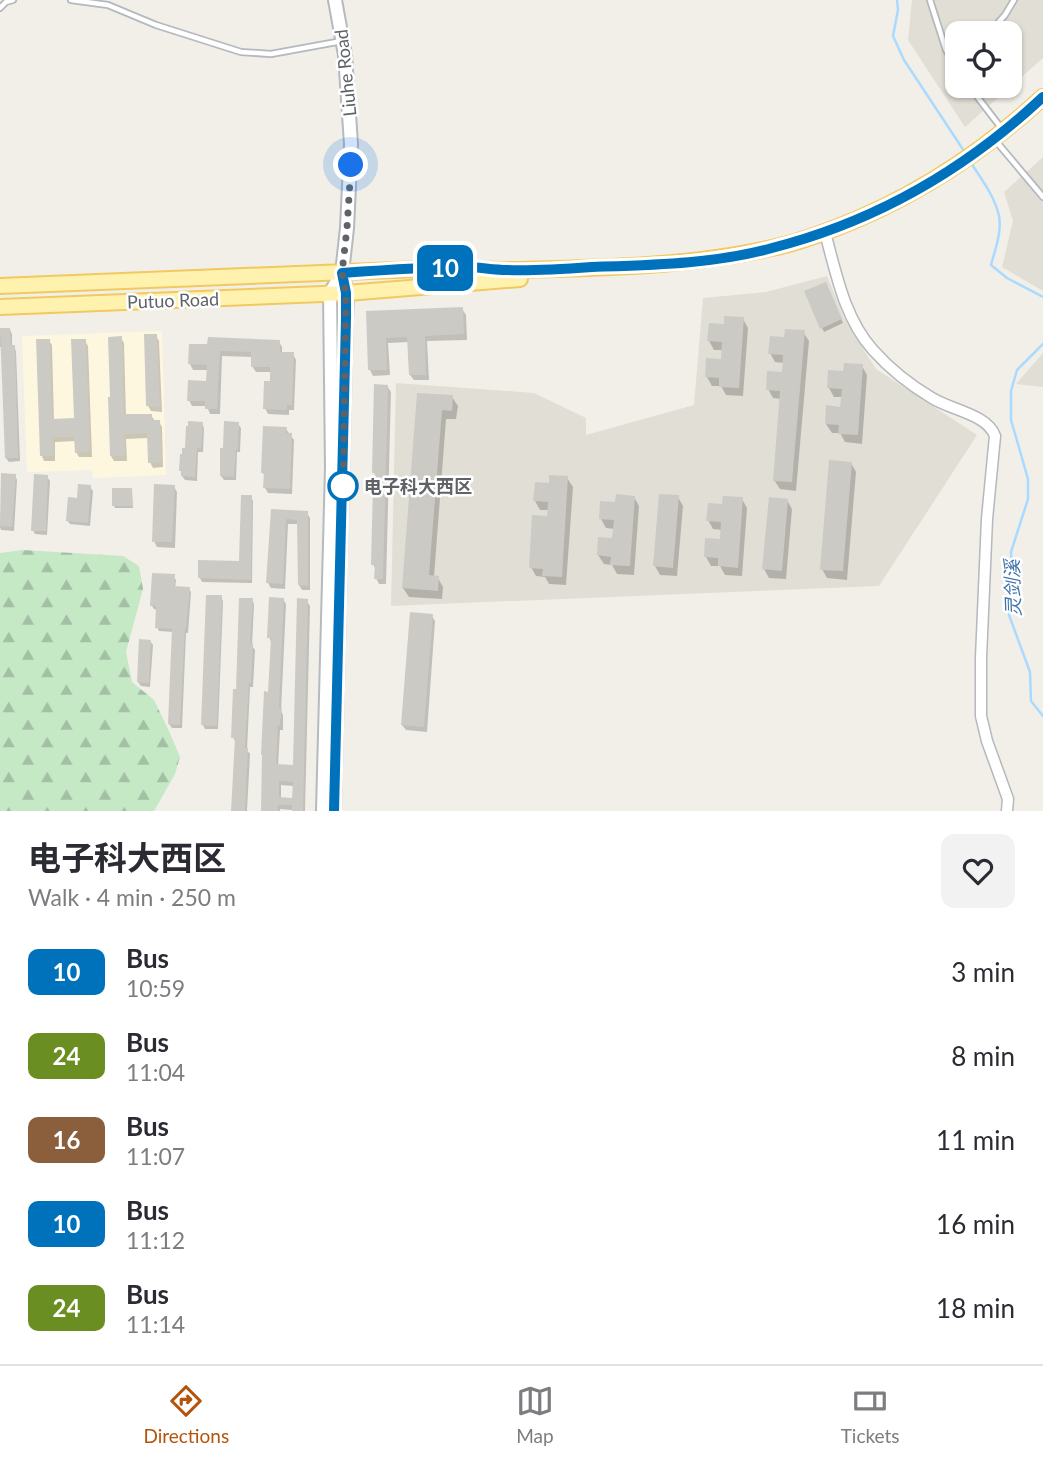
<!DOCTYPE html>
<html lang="en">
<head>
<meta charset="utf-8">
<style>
  :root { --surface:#fff; --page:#f2f2f3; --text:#2b2b33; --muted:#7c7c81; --line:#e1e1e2; --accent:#b45309 }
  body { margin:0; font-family:Lato,"Noto Sans SC",sans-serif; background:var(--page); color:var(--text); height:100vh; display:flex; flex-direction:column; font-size:26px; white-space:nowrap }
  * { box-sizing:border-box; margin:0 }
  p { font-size:23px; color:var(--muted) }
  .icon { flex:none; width:38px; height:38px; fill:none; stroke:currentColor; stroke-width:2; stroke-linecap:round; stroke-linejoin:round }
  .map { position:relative; height:811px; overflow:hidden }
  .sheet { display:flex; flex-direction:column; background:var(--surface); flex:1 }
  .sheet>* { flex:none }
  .badge { padding:0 14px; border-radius:10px; font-size:24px; line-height:46px }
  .fabs { position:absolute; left:945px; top:21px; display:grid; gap:14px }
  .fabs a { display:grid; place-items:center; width:77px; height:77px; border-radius:14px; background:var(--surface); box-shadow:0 2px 5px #0004; font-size:35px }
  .you { position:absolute; width:35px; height:35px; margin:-18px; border:5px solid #fff; border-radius:50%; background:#1a73e8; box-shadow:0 0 0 10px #1a73e833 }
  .map>.badge { position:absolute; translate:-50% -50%; box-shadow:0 0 0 4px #fff }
  .round { display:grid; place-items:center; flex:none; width:74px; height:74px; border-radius:14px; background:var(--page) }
  .summary { display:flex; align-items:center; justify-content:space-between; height:119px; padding:0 28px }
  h1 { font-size:33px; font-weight:700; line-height:52px }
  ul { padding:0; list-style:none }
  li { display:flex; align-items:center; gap:21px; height:84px; padding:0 28px }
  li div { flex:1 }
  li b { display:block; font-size:26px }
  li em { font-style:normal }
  li .badge { min-width:77px; font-weight:700; text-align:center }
  .menu { display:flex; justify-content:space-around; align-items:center; height:98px; border-top:2px solid var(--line); background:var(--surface); font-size:19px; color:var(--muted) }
  .menu a { display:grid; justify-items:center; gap:4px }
  .menu .selected { color:var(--accent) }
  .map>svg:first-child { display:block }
  .commercial { fill:#fef7e0 }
  .education { fill:#e1ded6; fill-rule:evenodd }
  .forest { fill:url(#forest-firs) }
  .shadow { fill:#0003; fill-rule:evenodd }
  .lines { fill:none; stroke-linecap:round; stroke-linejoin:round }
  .stream { stroke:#aadaff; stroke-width:2.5 }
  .building { fill:#cccac5; fill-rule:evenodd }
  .lane-casing { stroke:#b5b8bc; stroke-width:8 }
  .street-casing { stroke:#b5b8bc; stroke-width:13 }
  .secondary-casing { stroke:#b6babf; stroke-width:16 }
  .primary-casing { stroke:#f2c960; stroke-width:18 }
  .lane { stroke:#fff; stroke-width:4.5 }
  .street { stroke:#fff; stroke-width:10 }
  .secondary { stroke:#fff; stroke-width:12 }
  .primary { stroke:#fff2af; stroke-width:14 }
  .line-casing { stroke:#fff; stroke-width:16 }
  .line { stroke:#0072bc; stroke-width:10 }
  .walk { stroke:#5f6368; stroke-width:7; stroke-dasharray:0 12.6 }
  .stop-dot { fill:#fff; stroke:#0072bc; stroke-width:3.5 }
  .labels { text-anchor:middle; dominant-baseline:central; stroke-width:5; stroke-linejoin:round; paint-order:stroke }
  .street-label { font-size:18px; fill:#5f6368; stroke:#fff }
  .stop-label { font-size:18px; font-weight:bold; fill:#5f6368; stroke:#fff; text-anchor:start }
  .water-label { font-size:19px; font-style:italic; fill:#4174aa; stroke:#fff }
</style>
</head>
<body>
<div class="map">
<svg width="1043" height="811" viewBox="0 0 1043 811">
  <defs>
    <pattern id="forest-firs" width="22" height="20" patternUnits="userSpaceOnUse" patternTransform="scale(1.75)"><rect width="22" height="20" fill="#c5e8c5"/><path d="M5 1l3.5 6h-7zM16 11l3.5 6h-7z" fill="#a3c0a4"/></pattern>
  </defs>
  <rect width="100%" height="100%" fill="#f1efe8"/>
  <path class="commercial" d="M162 331 166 475 93 478 92 470 27 472 22 336Z"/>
  <path class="education" d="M912 0H1043V58L965 127 908 40ZM957 33H1010V86H957Z
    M1043 157V291L1002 267 1013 221 1004 192Z
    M827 276 845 320 876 369 977 435 879 586 391 606 396 383 534 393 586 418V435L694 405 703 298 766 292Z
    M1043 353V387L1016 384Z"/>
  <path class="forest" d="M22 550 123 556 139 566 143 589 126 652 132 682 154 700 169 731 180 757 175 774 154 811H0V553Z"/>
  <path class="shadow" d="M828 288 843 323 824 332 822 328Z
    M462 309 466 315 467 340 427 341 429 380H414L410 375 409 342 388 343 390 375 373 376 370 370 368 313Z
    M743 319 748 328 743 396 726 395 721 386H712L707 377 723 361V350H714L709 341Z
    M0 330H10L12 334V346L16 351 20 461 9 462 6 458 3 347H0Z
    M803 332 809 341 796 491 780 489 774 480 781 399 773 398 768 389 783 374 784 363 775 362 770 353 786 339Z
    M156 336 159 341 162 412 151 411 148 406Z
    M121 338 124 343 126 416 151 415 155 421 159 422 162 427 163 467 153 468 150 462 149 438 126 439 127 461H114L111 456Z
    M49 341 52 345 54 421 75 420 85 341 88 346 92 457H79L76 452V441L55 442V461H44L42 456Z
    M279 342 282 347V354H293L296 360 294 410H289V415L268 414 265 408 271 383 272 372H256L252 366 253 357 222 356 220 414H210L207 406H192L189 400 208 382V370H193L190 364 191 346Z
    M862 366 867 375 862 444 845 442 840 433H832L826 424 842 408 843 397H834L829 388 845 373Z
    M387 386 391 392 386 584H379L376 578V570L373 564 377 479 374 473Z
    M419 394 452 397 458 406 456 419H446L434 577 438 578 443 587 442 599 409 597 403 588Z
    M202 424 204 428 203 452H198L197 481 185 480 182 476 187 450Z
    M238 424 241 428 240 452H237L236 480H224L221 476 225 449Z
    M286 429 294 440 292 494 268 493 265 488V477L263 473Z
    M851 463 856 472 847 580 827 578 822 569Z
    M3 475 15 476 17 480 14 531 1 530 0 527Z
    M47 477 50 481 47 535 35 534 33 530Z
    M567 478 573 487 566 585 549 584 545 577 536 576 531 567 548 518 549 510H540L535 501Z
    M90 487 93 491 90 526 70 524 67 520Z
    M174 487 177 492 175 548 157 547 154 541Z
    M131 490 133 508H115L114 506Z
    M251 497 253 501 252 583 202 582 200 578 241 563Z
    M634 497 639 506 634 575 617 574 612 565 604 564 598 555 614 540 615 529 606 528 601 519 617 504Z
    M678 497 683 506 677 576 660 575 655 566Z
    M742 499 747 508 742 576 725 575 720 566H711L706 557 722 541V530L713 529 708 520 724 506Z
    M787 500 792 509 786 579 769 578 764 569Z
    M272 511 307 513 310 518V590H302L299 585V524H288L285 589 271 588 268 583Z
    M173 576 176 580 175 588 189 589 191 592 188 633H186L182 728H172L169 724 174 632 159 631 157 627 158 610 154 609 152 606Z
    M221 597 223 601 218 729H205L203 725Z
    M283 599 286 604 281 711 283 715V730H280L278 766H295L307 601 310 606 305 811 280 809V811H262L272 644 269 637ZM281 785 294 786V800L281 799Z
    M252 600 254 604 252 646 255 650 253 687H250L247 750 250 754 247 811H233L236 743 233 737 238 691Z
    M432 616 435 621 427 732 406 730 402 725Z
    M150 641 153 645 150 687 141 686 138 682Z"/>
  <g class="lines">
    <path class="stream" d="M897 0 898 10 893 36 904 60 966 154
      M971 163C982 180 995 197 999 216 1002 232 995 250 991 265L1007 278 1043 297
      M1043 344 1017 370 1011 391V420L1028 479V499L1011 552 1013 581 1009 615 1030 672 1031 701 1043 716"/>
  </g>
  <path class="building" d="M826 282 842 319 820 329 804 291Z
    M463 307 464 334 425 336 426 375H409L407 337 386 338 387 370H368L366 311Z
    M724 316 744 317 739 388 719 387V378L705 377 706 358 721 359 722 342 707 341 709 323 724 324Z
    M0 328H10L11 345H15L18 458H5Z
    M785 329 805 330 792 482 773 481 780 391 766 390 767 371 782 372 783 355 768 354 770 336 784 337Z
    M144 334H157L160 407 146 406Z
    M122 336 124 414H152V420H160L162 462 148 463 147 433 124 434 125 456H110L108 397H110L108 337Z
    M208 337 280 340V352H294L292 405H287V410L263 409 264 381H270V367H251V352L220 351 217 409H205V401H187L188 380 206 381 207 365 188 364 189 344H207Z
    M36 339H50L52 419 74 418 71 339H86L90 452 75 453 74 437H53L54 456H40Z
    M844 363 863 364 858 435 838 434 839 425 825 424 826 405 840 407 842 389 827 388 828 370 843 371Z
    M374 384 388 385 383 579H374L375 565H371L373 487H375V473H372Z
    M417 393 453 395 452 411 442 410 429 575 439 576 438 591 402 588Z
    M188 421 203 422 201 449 197 448 195 477 181 476V471H179L180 454H182V448H185L186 426H188Z
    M224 421 239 422 238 449H236L234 477 220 476V448H223Z
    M263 426 287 427 286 433H292L290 489 263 488 264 473H261Z
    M829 460 852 462 843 571 820 570Z
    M1 473 16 474 12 527 0 526Z
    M34 474 48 475 46 531H31Z
    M549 475 568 476 562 577 542 576 543 569 529 568 532 515 547 516 548 502 533 501 535 482 549 483Z
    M78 484 91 485 88 523 66 521 68 497 77 498Z
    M154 484 175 485 172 542H152Z
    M112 488H132L133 506H112Z
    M616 494 635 496 630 566 610 565 611 557 597 555 598 537 612 538 614 520 599 519 600 501 615 502Z
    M659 494 679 495 673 568 653 566Z
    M241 495H252L251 580 198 578V560L239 561Z
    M723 496 743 497 738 568 718 566V558L704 557 705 538 720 539 721 522 706 521 708 503 722 504Z
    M769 497 788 499 782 571 762 569Z
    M271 509 308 511V586L298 585 297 520 286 519 283 584 266 583Z
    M152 573 175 574 174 586 190 587 186 629H185L180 725 168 724 172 629 155 628 156 606H150Z
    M206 595H222L217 726 201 725Z
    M269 597 284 598 279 708H282L280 725H278L276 764 293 765 297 598 308 599 303 811H292V805H278V811H261L262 755H261L264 691 268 692 271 638H267ZM279 781 293 782 292 798 279 797Z
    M239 598H253L250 643H253L251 683H249L245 748H248L245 811H231L235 738H231L233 689H236Z
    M410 612 433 614 424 727 401 725Z
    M139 639 151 640 149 683 137 682Z"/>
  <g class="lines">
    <g class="lane-casing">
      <path id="lane" d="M71 0 108 5 156 25 241 52 271 54 342 41
        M930 0 946 50 957 68
        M0 8 6 2 13 0
        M989 33 1005 15 1014 0
        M969 86 1002 129
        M995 140 1043 197"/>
    </g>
    <g class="street-casing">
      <path id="street" d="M827 240C837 278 846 320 873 350 890 369 910 385 932 398 951 410 987 414 995 436L987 519 981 658V716L987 741 1008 799 1007 811"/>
    </g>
    <g class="secondary-casing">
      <path id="secondary" d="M323 811 332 467 330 293 342 273
        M334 811 346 319 347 293 342 273 347 228 351 144 345 55 335 0"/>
    </g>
    <g class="primary-casing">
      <path id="primary" d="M0 286 444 268C468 267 490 271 513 270 598 268 684 267 767 249 790 245 812 237 833 229 912 199 981 154 1043 97
        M0 307 347 293 520 279"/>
    </g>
    <use href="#lane" class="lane"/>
    <use href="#street" class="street"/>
    <use href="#secondary" class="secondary"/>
    <use href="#primary" class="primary"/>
  </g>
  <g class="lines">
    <g class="line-casing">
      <path id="line" d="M334 811 346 319V293L342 273C383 270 424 267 465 267 479 267 493 270 507 270 535 271 564 269 592 267 652 265 714 264 772 248 874 222 966 169 1043 97"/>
    </g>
    <use href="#line" class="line"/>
    <path class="walk" d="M343 486V494L346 293 342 273 347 228 351 165"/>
  </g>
  <circle class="stop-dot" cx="343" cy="486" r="14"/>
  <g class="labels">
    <g class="street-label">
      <text transform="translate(345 73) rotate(-96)">Liuhe Road</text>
      <text transform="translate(173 300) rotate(-2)">Putuo Road</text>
    </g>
    <g class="stop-label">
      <text x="364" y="486">电子科大西区</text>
    </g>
    <g class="water-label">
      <text transform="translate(1012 588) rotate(-92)">灵剑溪</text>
    </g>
  </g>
</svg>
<div class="fabs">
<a><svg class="icon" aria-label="locate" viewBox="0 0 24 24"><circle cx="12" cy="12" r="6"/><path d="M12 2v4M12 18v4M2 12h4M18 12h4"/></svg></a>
</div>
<div class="you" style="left:351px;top:165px"></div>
<b class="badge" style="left:445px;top:268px;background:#0072bc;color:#fff">10</b>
</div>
<section class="sheet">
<div class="summary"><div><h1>电子科大西区</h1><p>Walk · 4 min · 250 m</p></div><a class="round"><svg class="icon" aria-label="heart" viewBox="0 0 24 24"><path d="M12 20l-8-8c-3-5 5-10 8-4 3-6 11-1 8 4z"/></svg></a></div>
<ul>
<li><span class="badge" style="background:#0072bc;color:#fff">10</span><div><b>Bus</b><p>10:59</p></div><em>3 min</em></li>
<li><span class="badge" style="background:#6b8e23;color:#fff">24</span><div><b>Bus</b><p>11:04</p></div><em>8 min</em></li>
<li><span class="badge" style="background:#8b5e3c;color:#fff">16</span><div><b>Bus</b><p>11:07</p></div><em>11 min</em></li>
<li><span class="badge" style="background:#0072bc;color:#fff">10</span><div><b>Bus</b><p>11:12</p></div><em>16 min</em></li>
<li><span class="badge" style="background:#6b8e23;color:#fff">24</span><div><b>Bus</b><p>11:14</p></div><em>18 min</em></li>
</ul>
</section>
<nav class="menu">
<a class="selected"><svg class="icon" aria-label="directions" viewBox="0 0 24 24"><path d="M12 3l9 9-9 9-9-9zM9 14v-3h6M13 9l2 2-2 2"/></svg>Directions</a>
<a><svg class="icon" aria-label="map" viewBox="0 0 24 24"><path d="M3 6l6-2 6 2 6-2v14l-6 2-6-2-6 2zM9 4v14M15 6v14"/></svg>Map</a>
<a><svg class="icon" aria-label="tickets" viewBox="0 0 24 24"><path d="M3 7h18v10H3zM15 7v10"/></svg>Tickets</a>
</nav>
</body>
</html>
